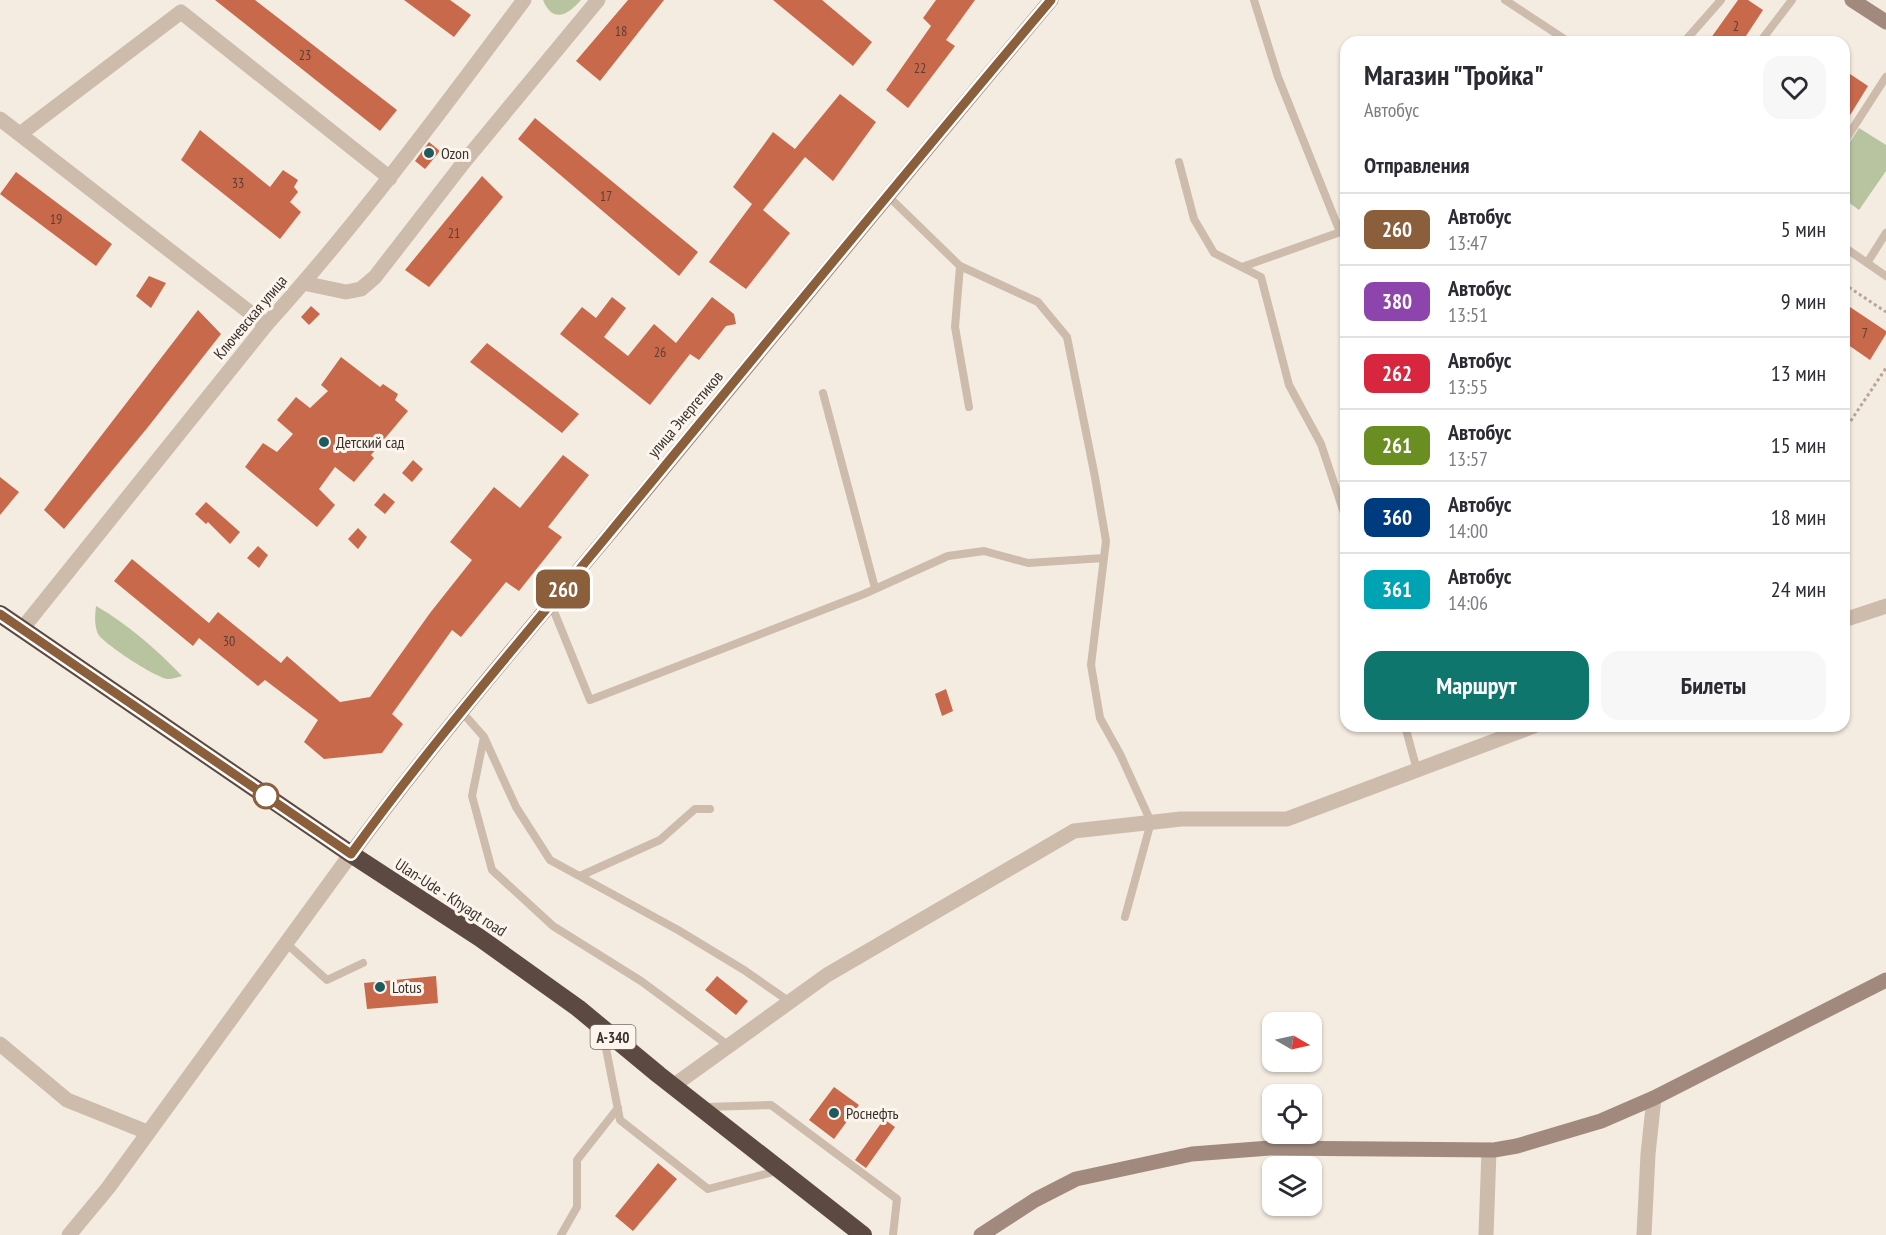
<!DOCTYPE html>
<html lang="ru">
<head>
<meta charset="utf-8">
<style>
  :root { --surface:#fff; --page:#f7f7f7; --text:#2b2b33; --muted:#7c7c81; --line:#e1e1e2; --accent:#0f766e }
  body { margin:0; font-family:"PT Sans Narrow",sans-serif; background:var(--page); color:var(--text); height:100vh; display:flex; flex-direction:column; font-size:22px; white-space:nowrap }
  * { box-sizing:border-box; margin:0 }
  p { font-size:20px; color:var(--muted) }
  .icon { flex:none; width:33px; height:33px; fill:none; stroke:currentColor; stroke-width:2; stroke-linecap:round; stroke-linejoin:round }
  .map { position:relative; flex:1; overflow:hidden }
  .drawer { position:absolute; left:1340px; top:36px; width:510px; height:696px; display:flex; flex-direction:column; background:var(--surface); border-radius:18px; box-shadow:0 2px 4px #0004 }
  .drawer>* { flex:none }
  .badge { padding:0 12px; border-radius:9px; font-size:21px; line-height:39px }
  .needle { width:39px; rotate:99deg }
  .controls { position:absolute; left:1262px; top:1012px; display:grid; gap:12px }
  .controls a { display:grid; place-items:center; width:60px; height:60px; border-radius:12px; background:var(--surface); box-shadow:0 2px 4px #0004; font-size:30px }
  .map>.badge { position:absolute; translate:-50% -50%; box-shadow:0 0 0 3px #fff }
  h2 { padding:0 24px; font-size:22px; line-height:54px }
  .round { display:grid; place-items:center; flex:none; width:63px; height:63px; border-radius:18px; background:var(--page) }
  .overview { display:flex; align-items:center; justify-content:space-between; height:102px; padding:0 24px }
  h1 { font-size:28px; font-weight:700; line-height:45px }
  .button { display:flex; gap:12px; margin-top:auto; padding:12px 24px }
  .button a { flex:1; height:69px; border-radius:18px; background:var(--accent); color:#fff; font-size:24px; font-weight:700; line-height:69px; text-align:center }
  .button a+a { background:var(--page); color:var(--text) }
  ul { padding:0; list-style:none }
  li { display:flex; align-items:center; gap:18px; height:72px; padding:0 24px; border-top:2px solid var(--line) }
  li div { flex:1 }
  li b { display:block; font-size:22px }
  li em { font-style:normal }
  li .badge { min-width:66px; font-weight:700; text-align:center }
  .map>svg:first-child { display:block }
  .green { fill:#b8c4a0 }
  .building { fill:#c8694b }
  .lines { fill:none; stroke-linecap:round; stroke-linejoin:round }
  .path { stroke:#b9a596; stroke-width:3; stroke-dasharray:3 3; stroke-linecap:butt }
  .lane { stroke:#cdbbac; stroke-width:8 }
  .street { stroke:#cdbbac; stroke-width:15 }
  .secondary { stroke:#a18a7d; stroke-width:15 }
  .highway { stroke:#5c4a42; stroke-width:18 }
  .line-casing { stroke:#fff; stroke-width:14 }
  .line { stroke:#8b5e3c; stroke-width:9 }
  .poi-dot { fill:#1f5a5e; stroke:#fbf5ee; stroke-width:2 }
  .stop-dot { fill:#fff; stroke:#8b5e3c; stroke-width:3 }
  .labels { text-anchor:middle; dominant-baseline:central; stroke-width:6; stroke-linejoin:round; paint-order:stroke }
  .number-label { font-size:14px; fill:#5e3e33 }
  .shield { fill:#fbf5ee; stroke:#756b66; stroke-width:1.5 }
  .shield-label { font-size:15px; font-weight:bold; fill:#3b302b }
  .poi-label { font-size:16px; fill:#3b302b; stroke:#fbf5ee; text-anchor:start }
  .street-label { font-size:16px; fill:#3b302b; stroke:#fbf5ee }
</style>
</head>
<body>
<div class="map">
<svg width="1886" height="1235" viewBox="0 0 1886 1235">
  <rect width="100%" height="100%" fill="#f4ebe1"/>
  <path class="green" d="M543 0H581C568 15 553 24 543 0Z
    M1859 128 1886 145V171L1859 210 1844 199V151Z
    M96 606C129 625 156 649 182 676 178 677 172 679 168 679 156 678 104 644 98 634 94 625 95 615 96 606Z"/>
  <path class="building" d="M215 0H255L397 110 380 131Z
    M404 0H450L471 15 454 37Z
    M628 0H664L600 81 576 61Z
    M773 0H822L872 42 853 66Z
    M936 0H975L946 40 955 46 908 108 886 90 931 26 923 18Z
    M1738 0H1748L1763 10 1742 42H1708Z
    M1844 70 1868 86 1844 125Z
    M840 94 876 122 833 181 805 157 763 210 790 233 746 289 709 262 752 204 733 187 773 132 795 149Z
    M535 118 698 252 679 276 518 139Z
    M200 130 270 187 283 170 298 180 294 187 298 192 290 202 301 212 280 239 181 160Z
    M429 142 440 151 425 169 415 161Z
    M16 172 112 244 96 266 0 194Z
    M482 176 503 197 429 287 405 270Z
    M149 276 166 283 151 308 136 296Z
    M612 297 626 308 604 337 628 356 654 324 676 343 712 297 734 314 736 324 726 326 699 360 690 354 650 405 560 334 582 307 596 318Z
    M1844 303 1886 331V334L1870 360 1844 342Z
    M311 306 320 314 309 325 301 317Z
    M198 310 221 334 148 427 64 529 44 510Z
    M487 343 579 414 562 433 470 362Z
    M341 357 380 387 383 384 398 394 395 400 408 411 371 455 374 458 354 482 335 467 319 489 335 505 317 527 245 467 263 443 277 452 293 434 277 420 296 397 310 408 328 391 321 385Z
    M563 455 589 475 548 527 562 537 519 591 506 582 461 637 452 630 392 714 403 724 382 753 324 759 304 742 318 720 265 680 258 686 199 638 193 646 114 581 132 559 209 623 218 612 281 663 287 656 340 702 370 697 430 613 472 560 450 542 494 487 520 508Z
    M413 460 423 469 412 482 402 473Z
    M0 477 19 492 0 515Z
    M384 493 395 502 385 514 374 505Z
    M206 502 240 532 230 544 208 522 206 524 195 514Z
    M358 528 367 537 358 549 348 539Z
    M258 546 268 555 259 568 247 558Z
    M946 689 953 711 942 716 935 694Z
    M436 976 438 1003 367 1009 364 983Z
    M717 976 748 1001 736 1015 705 990Z
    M834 1087 859 1105 834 1139 809 1120Z
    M884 1119 895 1127 866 1168 855 1160Z
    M658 1163 677 1179 633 1231 615 1216Z"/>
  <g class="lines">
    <path class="path" d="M1844 284 1886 312
      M1844 431 1886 368"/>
    <path class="lane" d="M1254 0 1278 77 1340 232
      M1505 0 1569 42
      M1684 42 1721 0
      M1760 42 1792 0
      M1844 142 1886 77
      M1179 162 1194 219 1214 253 1261 277 1289 385 1321 444 1346 519
      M887 195 960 266 1038 302 1067 337 1095 477 1106 541 1091 665 1100 718 1120 754 1151 822 1125 917
      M1844 247 1886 276
      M1867 263 1886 233
      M960 266 955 327 969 407
      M1242 267 1346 230
      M823 393 875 588
      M551 604 590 700 864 594 948 556 984 551 1028 563 1104 558
      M462 712 484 737 472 796 492 870 553 926 641 981 729 1046
      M1405 726 1417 770
      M484 737 516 807 550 860 678 930 744 970 790 1002
      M580 876 660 840 695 809H710
      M287 944 327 980 363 963
      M603 1033 620 1120 708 1189 777 1171
      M705 1107 771 1105 897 1199 893 1235
      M561 1235 577 1207V1160L618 1108"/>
    <path class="street" d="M0 119 266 325
      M20 134 181 12 390 178
      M303 283 346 292 361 289 375 277 464 162 598 0
      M1844 620 1886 606
      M22 629 266 325C359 222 441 111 524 0
      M0 1044 67 1100 147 1132
      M673 1086 827 975 1074 831 1181 819H1287L1534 726
      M69 1235 108 1188 351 854
      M1486 1235 1489 1150
      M1644 1235 1648 1154 1654 1098"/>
    <path class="secondary" d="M1852 0 1886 22
      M351 854C438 735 535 623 630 509 770 339 909 169 1051 0
      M981 1235 1035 1200 1076 1179 1192 1154 1270 1148 1494 1150 1517 1146 1601 1121 1654 1098 1886 980"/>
    <path class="highway" d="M0 614 351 854 480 938 578 1008 659 1075 863 1235"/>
  </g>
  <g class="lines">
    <g class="line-casing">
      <path id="line" d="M0 614 351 854C432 742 524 637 612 530 758 353 903 175 1051 0"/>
    </g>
    <use href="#line" class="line"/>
  </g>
  <g class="poi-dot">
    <circle cx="429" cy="153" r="6"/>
    <circle cx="324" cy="442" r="6"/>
    <circle cx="380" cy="987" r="6"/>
    <circle cx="834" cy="1113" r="6"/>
  </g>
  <circle class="stop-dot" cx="266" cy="796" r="12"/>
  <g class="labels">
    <g class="number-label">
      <text x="1736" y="26">2</text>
      <text x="621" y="31">18</text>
      <text x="305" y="55">23</text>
      <text x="920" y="68">22</text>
      <text x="238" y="183">33</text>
      <text x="606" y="196">17</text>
      <text x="56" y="219">19</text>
      <text x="454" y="233">21</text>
      <text x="1865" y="333">7</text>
      <text x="660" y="352">26</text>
      <text x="229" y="641">30</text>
    </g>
    <rect class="shield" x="590.5" y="1025" width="45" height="24" rx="4.5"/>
    <g class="shield-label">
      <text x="613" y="1037">А-340</text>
    </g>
    <g class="poi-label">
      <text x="441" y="153">Ozon</text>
      <text x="336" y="442">Детский сад</text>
      <text x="392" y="987">Lotus</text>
      <text x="846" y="1113">Роснефть</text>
    </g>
    <g class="street-label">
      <text transform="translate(250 317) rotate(-50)">Ключевская улица</text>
      <text transform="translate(685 414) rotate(-50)">улица Энергетиков</text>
      <text transform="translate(451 897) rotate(33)">Ulan-Ude - Khyagt road</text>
    </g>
  </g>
</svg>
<div class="controls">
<a><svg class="needle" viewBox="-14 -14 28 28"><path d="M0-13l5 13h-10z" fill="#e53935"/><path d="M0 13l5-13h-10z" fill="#7c7c81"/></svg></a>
<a><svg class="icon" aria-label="locate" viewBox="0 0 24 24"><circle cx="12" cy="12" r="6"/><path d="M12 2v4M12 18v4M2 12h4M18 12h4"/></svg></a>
<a><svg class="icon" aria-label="layers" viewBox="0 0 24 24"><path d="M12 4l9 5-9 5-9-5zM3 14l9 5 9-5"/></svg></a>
</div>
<b class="badge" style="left:563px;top:589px;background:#8b5e3c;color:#fff">260</b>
<section class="drawer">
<div class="overview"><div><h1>Магазин &quot;Тройка&quot;</h1><p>Автобус</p></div><a class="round"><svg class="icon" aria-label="heart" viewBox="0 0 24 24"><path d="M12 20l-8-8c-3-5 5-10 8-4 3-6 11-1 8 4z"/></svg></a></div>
<h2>Отправления</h2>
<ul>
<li><span class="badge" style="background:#8b5e3c;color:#fff">260</span><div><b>Автобус</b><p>13:47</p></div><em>5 мин</em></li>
<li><span class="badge" style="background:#8e44ad;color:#fff">380</span><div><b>Автобус</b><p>13:51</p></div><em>9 мин</em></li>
<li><span class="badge" style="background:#d7263d;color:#fff">262</span><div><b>Автобус</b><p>13:55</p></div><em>13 мин</em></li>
<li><span class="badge" style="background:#6b8e23;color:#fff">261</span><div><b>Автобус</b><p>13:57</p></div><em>15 мин</em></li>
<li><span class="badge" style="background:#003b80;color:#fff">360</span><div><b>Автобус</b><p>14:00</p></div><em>18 мин</em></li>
<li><span class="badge" style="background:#00a3b4;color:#fff">361</span><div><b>Автобус</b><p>14:06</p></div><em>24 мин</em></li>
</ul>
<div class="button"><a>Маршрут</a><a>Билеты</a></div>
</section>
</div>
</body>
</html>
